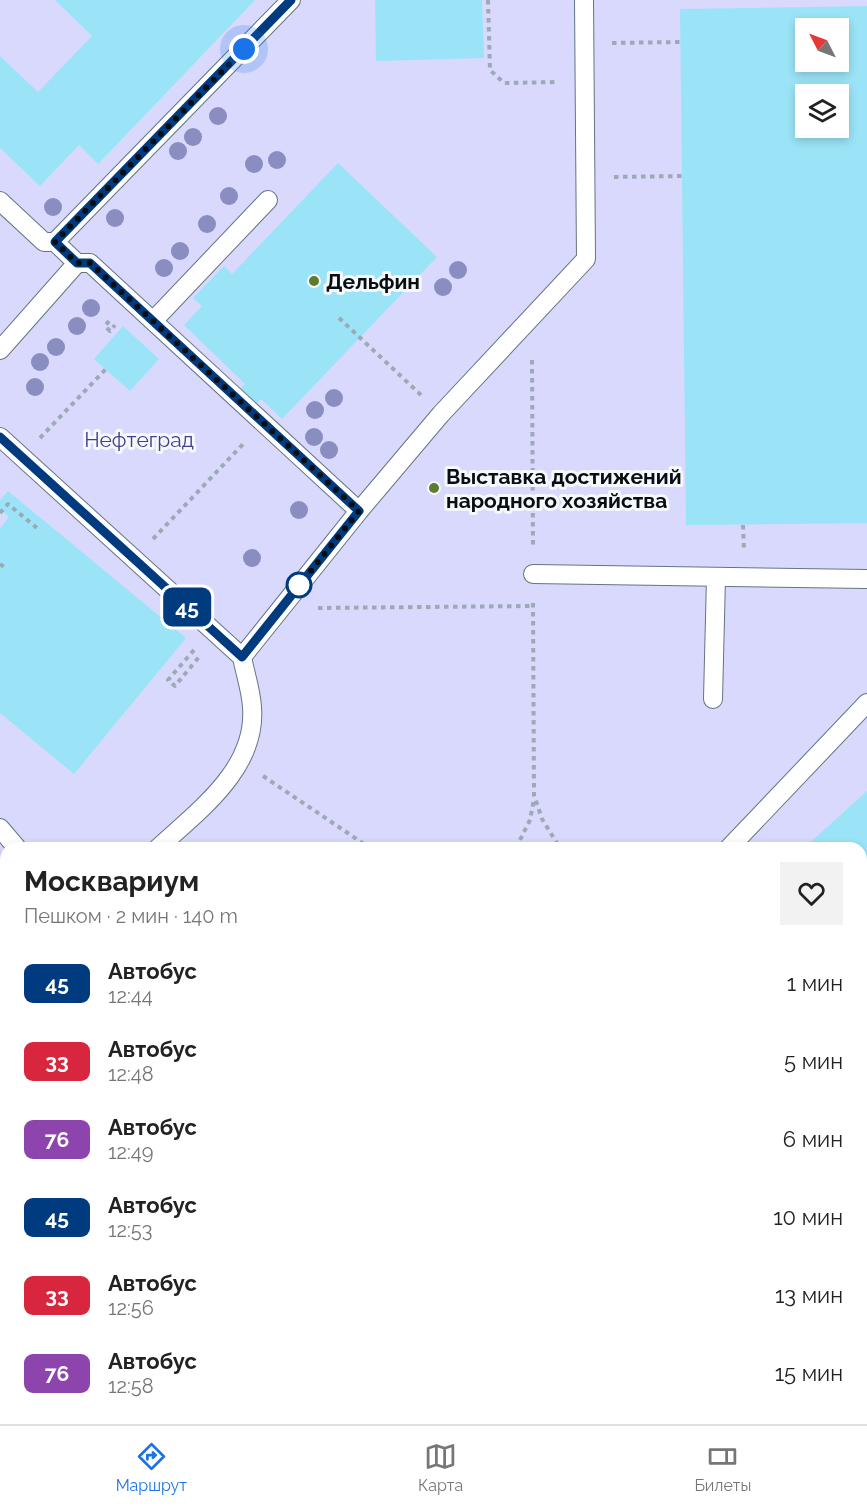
<!DOCTYPE html>
<html lang="ru">
<head>
<meta charset="utf-8">
<style>
  :root { --surface:#fff; --page:#f2f2f2; --text:#222; --muted:#767676; --line:#e0e0e0; --accent:#1a73e8 }
  body { margin:0; font-family:Raleway,sans-serif; background:var(--page); color:var(--text); height:100vh; display:flex; flex-direction:column; font-size:22px; white-space:nowrap }
  * { box-sizing:border-box; margin:0 }
  p { font-size:20px; color:var(--muted) }
  .icon { flex:none; width:33px; height:33px; fill:none; stroke:currentColor; stroke-width:2; stroke-linecap:round; stroke-linejoin:round }
  .map { position:relative; flex:1; overflow:hidden }
  .details { position:absolute; left:0px; top:842px; width:867px; height:584px; display:flex; flex-direction:column; background:var(--surface); border-radius:18px 18px 0 0; box-shadow:0 3px 9px #0003 }
  .details>* { flex:none }
  .badge { padding:0 12px; border-radius:9px; font-size:21px; line-height:39px }
  .needle { width:39px; rotate:312deg }
  .tools { position:absolute; left:795px; top:18px; display:grid; gap:12px }
  .tools a { display:grid; place-items:center; width:54px; height:54px; border-radius:0px; background:var(--surface); box-shadow:0 3px 9px #0003; font-size:30px }
  .you { position:absolute; width:30px; height:30px; margin:-15px; border:4px solid #fff; border-radius:50%; background:#1a73e8; box-shadow:0 0 0 9px #1a73e833 }
  .map>.badge { position:absolute; translate:-50% -50%; box-shadow:0 0 0 3px #fff }
  .round { display:grid; place-items:center; flex:none; width:63px; height:63px; border-radius:0px; background:var(--page) }
  .head { display:flex; align-items:center; justify-content:space-between; height:102px; padding:0 24px }
  h1 { font-size:28px; font-weight:700; line-height:45px }
  ul { padding:0; list-style:none }
  li { display:flex; align-items:center; gap:18px; height:78px; padding:0 24px }
  li div { flex:1 }
  li b { display:block; font-size:22px }
  li em { font-style:normal }
  li .badge { min-width:66px; font-weight:700; text-align:center }
  .dock { display:flex; justify-content:space-around; align-items:center; height:84px; border-top:2px solid var(--line); background:var(--surface); font-size:16px; color:var(--muted) }
  .dock a { display:grid; justify-items:center; gap:3px }
  .dock .on { color:var(--accent) }
  .map>svg:first-child { display:block }
  .green { fill:#d8d9fd; fill-rule:evenodd }
  .building { fill:#9be4f8; fill-rule:evenodd }
  .lines { fill:none; stroke-linecap:round; stroke-linejoin:round }
  .service-casing { stroke:#647581; stroke-width:20 }
  .path { stroke:#9baab5; stroke-width:4; stroke-dasharray:4.5 4.5; stroke-linecap:butt }
  .service { stroke:#fff; stroke-width:18 }
  .tree { fill:#898dbf }
  .line-casing { stroke:#fff; stroke-width:14 }
  .line { stroke:#003b80; stroke-width:9 }
  .walk { stroke:#080e12; stroke-width:6; stroke-dasharray:0 10.8 }
  .poi-dot { fill:#5e7b30; stroke:#f5f9fc; stroke-width:2 }
  .stop-dot { fill:#fff; stroke:#003b80; stroke-width:3 }
  .labels { text-anchor:middle; dominant-baseline:central; stroke-width:6; stroke-linejoin:round; paint-order:stroke }
  .poi-label { font-size:21px; font-weight:bold; fill:#080e12; stroke:#f5f9fc; text-anchor:start }
  .park-label { font-size:21px; fill:#463e8d; stroke:#f5f9fc }
</style>
</head>
<body>
<div class="map">
<svg width="867" height="1424" viewBox="0 0 867 1424">
  <rect width="100%" height="100%" fill="#dbeefc"/>
  <path class="green" d="M0 0H867V1424H0ZM806 28H838V62H806ZM806 94H838V128H806ZM6 848H861V1419H6Z"/>
  <path class="building" d="M55 0H255L98 164 79 145 40 186 0 148V56L38 92 92 36Z
    M375 0H482L484 58 376 61Z
    M867 6V523L686 525 680 9ZM806 28H838V62H806ZM806 94H838V128H806Z
    M338 163 437 257 282 419 261 399 254 406 238 391 245 384 184 325 202 306 193 298 224 266 232 274Z
    M123 326 159 359 130 391 94 359Z
    M8 491 186 638 74 774 0 713V528L9 517 0 509V500Z
    M867 791V1048L861 1054V848H804Z
    M6 1008V1419H335L330 1424H0V1013Z
    M350 1419H370L364 1424H344Z
    M636 1419H668L667 1424H636Z"/>
  <g class="lines">
    <g class="service-casing">
      <path id="service" d="M0 201 44 242H55L291 0
        M55 242 77 263H90L359 511
        M153 321 268 200
        M0 350 77 263
        M0 437 242 657C245 673 251 690 252 707 257 769 198 811 158 848
        M533 574 867 579
        M242 657 359 511 441 414 586 259 584 0
        M713 699 716 577
        M0 828 17 848
        M729 848 867 703
        M0 984 6 979
        M597 1419V1424
        M424 1424 430 1419"/>
    </g>
    <path class="path" d="M488 0 490 70 504 83 558 82
      M612 43 680 42
      M614 177 682 176
      M339 318 421 395
      M109 321 105 326 110 331 115 325
      M532 360 533 547
      M40 438 106 369
      M0 513 8 504 37 528
      M743 525 744 550
      M153 539 245 442
      M0 564 4 567
      M533 603 534 795 542 819 560 848
      M318 608 533 606
      M194 650 168 680 175 686 199 657
      M263 776 370 848
      M516 848 530 820 534 799
      M861 1152 867 1148
      M861 1289 867 1290"/>
    <use href="#service" class="service"/>
  </g>
  <g class="tree">
    <circle cx="218" cy="116" r="9"/>
    <circle cx="193" cy="137" r="9"/>
    <circle cx="178" cy="151" r="9"/>
    <circle cx="277" cy="160" r="9"/>
    <circle cx="254" cy="164" r="9"/>
    <circle cx="229" cy="196" r="9"/>
    <circle cx="53" cy="207" r="9"/>
    <circle cx="115" cy="218" r="9"/>
    <circle cx="207" cy="224" r="9"/>
    <circle cx="180" cy="251" r="9"/>
    <circle cx="164" cy="268" r="9"/>
    <circle cx="458" cy="270" r="9"/>
    <circle cx="443" cy="287" r="9"/>
    <circle cx="91" cy="308" r="9"/>
    <circle cx="77" cy="326" r="9"/>
    <circle cx="56" cy="347" r="9"/>
    <circle cx="40" cy="362" r="9"/>
    <circle cx="35" cy="387" r="9"/>
    <circle cx="334" cy="398" r="9"/>
    <circle cx="315" cy="410" r="9"/>
    <circle cx="314" cy="437" r="9"/>
    <circle cx="329" cy="450" r="9"/>
    <circle cx="299" cy="510" r="9"/>
    <circle cx="252" cy="558" r="9"/>
  </g>
  <g class="lines">
    <g class="line-casing">
      <path id="line" d="M0 437 242 657 359 511 90 263H77L55 242 291 0"/>
    </g>
    <use href="#line" class="line"/>
    <path class="walk" d="M244 49 55 242 77 263H90L359 511 298 587 299 585"/>
  </g>
  <g class="poi-dot">
    <circle cx="314" cy="281" r="6"/>
    <circle cx="434" cy="488" r="6"/>
  </g>
  <circle class="stop-dot" cx="299" cy="585" r="12"/>
  <g class="labels">
    <g class="poi-label">
      <text x="326" y="281">Дельфин</text>
      <text x="446" y="476">Выставка достижений<tspan x="446" dy="24">народного хозяйства</tspan></text>
    </g>
    <g class="park-label">
      <text x="139" y="439">Нефтеград</text>
    </g>
  </g>
</svg>
<div class="tools">
<a><svg class="needle" viewBox="-14 -14 28 28"><path d="M0-13l5 13h-10z" fill="#e53935"/><path d="M0 13l5-13h-10z" fill="#767676"/></svg></a>
<a><svg class="icon" aria-label="layers" viewBox="0 0 24 24"><path d="M12 4l9 5-9 5-9-5zM3 14l9 5 9-5"/></svg></a>
</div>
<div class="you" style="left:244px;top:49px"></div>
<b class="badge" style="left:187px;top:607px;background:#003b80;color:#fff">45</b>
<section class="details">
<div class="head"><div><h1>Москвариум</h1><p>Пешком · 2 мин · 140 m</p></div><a class="round"><svg class="icon" aria-label="heart" viewBox="0 0 24 24"><path d="M12 20l-8-8c-3-5 5-10 8-4 3-6 11-1 8 4z"/></svg></a></div>
<ul>
<li><span class="badge" style="background:#003b80;color:#fff">45</span><div><b>Автобус</b><p>12:44</p></div><em>1 мин</em></li>
<li><span class="badge" style="background:#d7263d;color:#fff">33</span><div><b>Автобус</b><p>12:48</p></div><em>5 мин</em></li>
<li><span class="badge" style="background:#8e44ad;color:#fff">76</span><div><b>Автобус</b><p>12:49</p></div><em>6 мин</em></li>
<li><span class="badge" style="background:#003b80;color:#fff">45</span><div><b>Автобус</b><p>12:53</p></div><em>10 мин</em></li>
<li><span class="badge" style="background:#d7263d;color:#fff">33</span><div><b>Автобус</b><p>12:56</p></div><em>13 мин</em></li>
<li><span class="badge" style="background:#8e44ad;color:#fff">76</span><div><b>Автобус</b><p>12:58</p></div><em>15 мин</em></li>
</ul>
</section>
</div>
<nav class="dock">
<a class="on"><svg class="icon" aria-label="directions" viewBox="0 0 24 24"><path d="M12 3l9 9-9 9-9-9zM9 14v-3h6M13 9l2 2-2 2"/></svg>Маршрут</a>
<a><svg class="icon" aria-label="map" viewBox="0 0 24 24"><path d="M3 6l6-2 6 2 6-2v14l-6 2-6-2-6 2zM9 4v14M15 6v14"/></svg>Карта</a>
<a><svg class="icon" aria-label="tickets" viewBox="0 0 24 24"><path d="M3 7h18v10H3zM15 7v10"/></svg>Билеты</a>
</nav>
</body>
</html>
